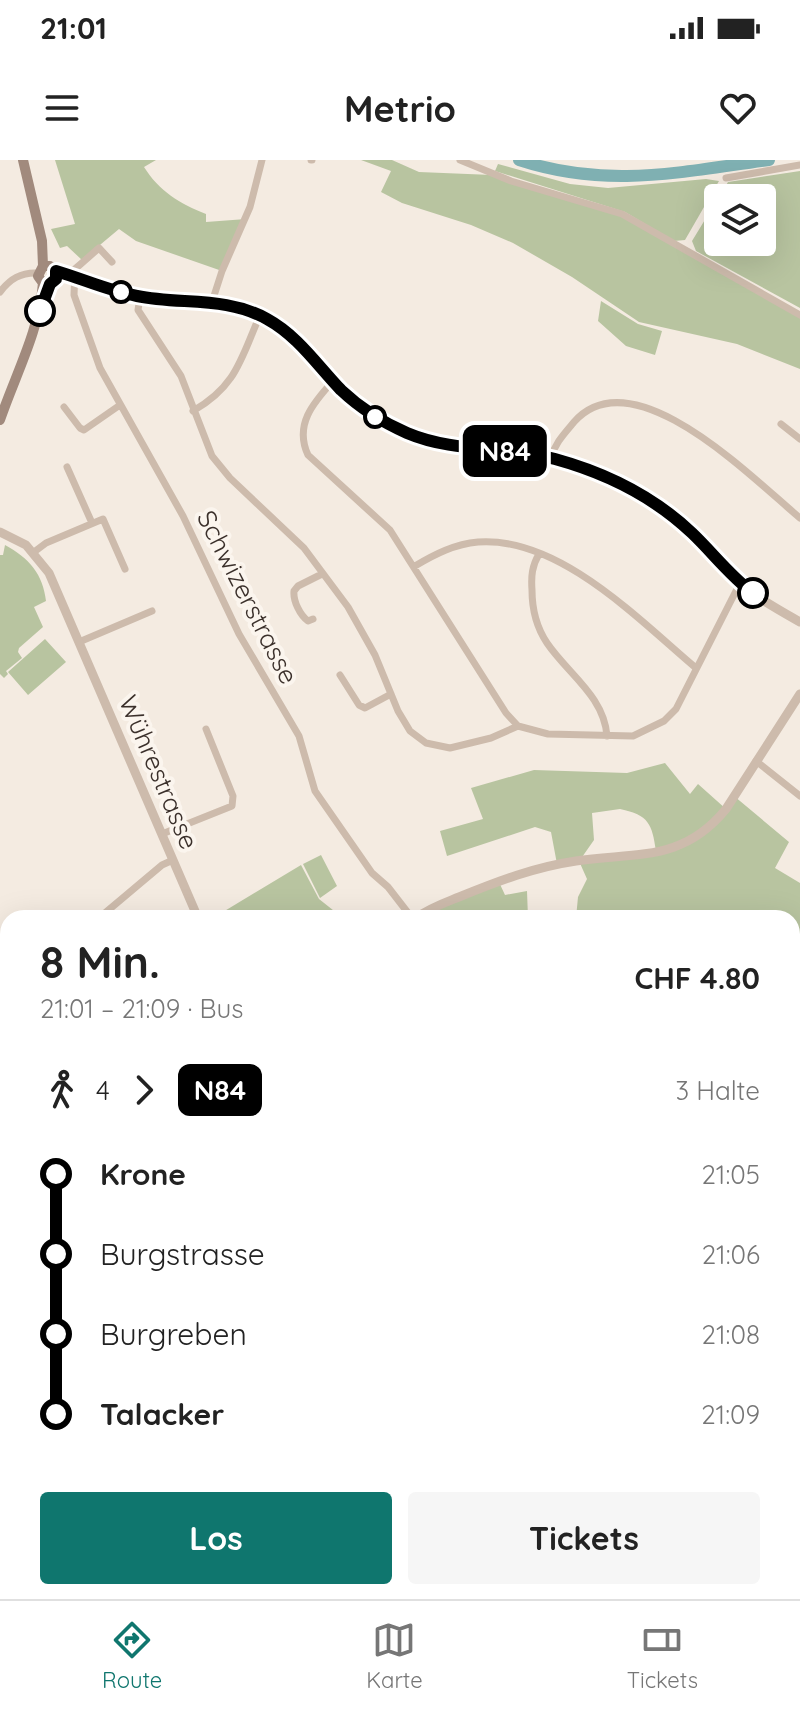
<!DOCTYPE html>
<html lang="de">
<head>
<meta charset="utf-8">
<style>
  :root { --surface:#fff; --page:#f6f6f6; --text:#222; --muted:#767676; --line:#e0e0e0; --accent:#0f766e }
  body { margin:0; font-family:Quicksand,sans-serif; background:var(--page); color:var(--text); height:100vh; display:flex; flex-direction:column; font-size:30px; white-space:nowrap }
  * { box-sizing:border-box; margin:0 }
  p { font-size:26px; color:var(--muted) }
  .icon { flex:none; width:44px; height:44px; fill:none; stroke:currentColor; stroke-width:2; stroke-linecap:round; stroke-linejoin:round }
  .map { position:relative; flex:1; overflow:hidden }
  .details { position:absolute; left:0px; top:750px; width:800px; height:690px; display:flex; flex-direction:column; background:var(--surface); border-radius:24px 24px 0 0; box-shadow:0 8px 32px #0002 }
  .details>* { flex:none }
  .badge { padding:0 16px; border-radius:12px; font-size:28px; line-height:52px }
  .tools { position:absolute; left:704px; top:24px; display:grid; gap:16px }
  .tools a { display:grid; place-items:center; width:72px; height:72px; border-radius:8px; background:var(--surface); box-shadow:0 8px 32px #0002; font-size:40px }
  .map>.badge { position:absolute; translate:-50% -50%; box-shadow:0 0 0 4px #fff }
  .legs { display:flex; align-items:center; gap:12px; height:88px; padding:0 40px; font-size:26px }
  .legs p { margin-inline-start:auto }
  .summary { display:flex; align-items:center; justify-content:space-between; height:136px; padding:0 40px }
  h1 { font-size:44px; font-weight:700; line-height:60px }
  .action { display:flex; gap:16px; margin-top:auto; padding:16px 40px }
  .action a { flex:1; height:92px; border-radius:8px; background:var(--accent); color:#fff; font-size:32px; font-weight:700; line-height:92px; text-align:center }
  .action a+a { background:var(--page); color:var(--text) }
  ul { padding:0 40px; list-style:none }
  li { display:flex; align-items:center; gap:28px; height:80px; font-size:30px }
  li i { display:grid; place-items:center; width:12px; height:100%; margin:0 10px; background:currentColor }
  li i::after { content:''; width:20px; height:20px; margin:-10px; border:6px solid; border-radius:50%; background:var(--surface) }
  li p { margin-inline-start:auto }
  li:first-child i { background:linear-gradient(#0000 50%,currentColor 0) }
  li:last-child i { background:linear-gradient(currentColor 50%,#0000 0) }
  .status { display:flex; justify-content:space-between; align-items:center; height:56px; padding:0 40px; background:var(--surface); direction:ltr }
  .status svg { height:22px; fill:currentColor }
  header { display:flex; justify-content:space-between; align-items:center; height:104px; padding:0 40px; background:var(--surface); font-size:36px; font-weight:700 }
  .menu { display:flex; justify-content:space-around; align-items:center; height:112px; border-top:2px solid var(--line); background:var(--surface); font-size:22px; color:var(--muted) }
  .menu a { display:grid; justify-items:center; gap:4px }
  .menu .on { color:var(--accent) }
  .map>svg:first-child { display:block }
  .green { fill:#b8c4a0; fill-rule:evenodd }
  .lines { fill:none; stroke-linecap:round; stroke-linejoin:round }
  .stream { stroke:#7fb0b2; stroke-width:2 }
  .river { stroke:#7fb0b2; stroke-width:12 }
  .minor { stroke:#cdbbac; stroke-width:7 }
  .tertiary { stroke:#cdbbac; stroke-width:9 }
  .secondary { stroke:#a18a7d; stroke-width:10 }
  .line-1-casing { stroke:#fff; stroke-width:18 }
  .line-1 { stroke:#000; stroke-width:12 }
  .stop-1-dot { fill:#fff; stroke:#000; stroke-width:4 }
  .labels { text-anchor:middle; dominant-baseline:central; stroke-width:8; stroke-linejoin:round; paint-order:stroke }
  .street-label { font-size:26px; fill:#3b302b; stroke:#fbf5ee }
</style>
</head>
<body>
<div class="status"><b>21:01</b><svg viewBox="0 0 49 12"><path d="M0 12V9h3v3zM5 12V6h3v6zM10 12V3h3v9zM15 12V0h3v12zM26 1h20v11H26zM47 4h2v5h-2z"/></svg></div>
<header><svg class="icon" aria-label="menu" viewBox="0 0 24 24"><path d="M4 6h16M4 12h16M4 18h16"/></svg>Metrio<svg class="icon" aria-label="heart" viewBox="0 0 24 24"><path d="M12 20l-8-8c-3-5 5-10 8-4 3-6 11-1 8 4z"/></svg></header>
<div class="map">
<svg width="800" height="1439" viewBox="0 0 800 1439">
  <rect width="100%" height="100%" fill="#f4ebe1"/>
  <path class="green" d="M55 0H156L144 7C159 31 180 44 206 54V62L246 59 222 111 136 81 119 69 82 100 67 86 60 88 51 69 75 64Z
    M361 0H392L419 12 492 15 622 54 800 155V209L737 184 639 162 572 117 513 83 471 65 402 43 381 32 391 11Z
    M498 4 570 24 608 28 706 19 719 21 685 80 674 81 625 52 495 11Z
    M800 11V148L696 91 692 81 728 22ZM718 38H762V82H718Z
    M601 141 638 164 662 171 655 195 626 186 598 161Z
    M5 385C29 398 43 414 46 441L34 447 43 467 19 488 18 492 22 498 6 511 8 514 4 518 0 514V395H3Z
    M45 479 66 502 28 535 8 512Z
    M665 603 690 634 698 624 726 649 734 636 789 682 775 708 800 723V965L792 961V758H576L578 737 587 719 579 701 557 704 551 672 535 667 447 696 440 671 483 659 471 628 534 610 627 613ZM620 649C649 655 652 664 656 691L580 700 594 680 592 653Z
    M321 695 337 726 320 738 303 704Z
    M301 705 319 739 343 758H213Z
    M498 720 505 735 527 731 528 758H416Z
    M0 902 8 913V921L3 925 8 931V1125L0 1127Z
    M792 1001 800 1007V1106L792 1105Z
    M792 1157H800V1256L792 1254Z
    M35 1432H158L164 1439H28Z
    M539 1432H785L783 1439H535Z"/>
  <g class="lines">
    <path class="stream" d="M792 785 800 788
      M0 1357 8 1354"/>
    <path class="river" d="M519 0C608 29 679 12 769 0"/>
    <path class="minor" d="M311 0H312
      M460 0 511 21 622 54 800 155
      M726 18 800 5
      M112 102 99 88 75 109 74 135 100 208 183 356 239 474 299 576 315 631 372 713 388 727 412 758
      M0 132C10 119 21 112 38 113
      M140 137 138 150 181 216 212 296 230 318 304 388 348 447 375 495 398 551 410 571 426 583 450 588 491 578 518 566
      M212 142 222 111 250 47 262 0
      M333 221C313 243 294 265 308 295L390 370 506 553 518 566 548 574 633 576 664 561 676 549 740 423
      M64 247 80 268 84 270 120 245
      M193 251C237 226 241 198 260 155
      M781 264 800 279
      M551 298C555 283 564 274 574 262 633 195 754 320 800 358
      M67 307 92 363
      M34 392 46 383 103 359 125 409
      M539 394C532 406 531 416 532 430 532 448 537 468 547 483 568 514 604 536 607 576
      M415 406C435 394 455 384 478 382 559 376 639 460 696 508
      M313 459 308 461C300 455 293 441 294 431L298 426 322 414
      M79 482 152 451
      M340 515 359 545 365 548 391 534
      M756 601 800 636
      M162 674 232 646 233 636 206 569
      M99 758 162 705 173 700
      M368 1439 369 1432"/>
    <path class="tertiary" d="M56 111C83 118 109 131 137 136 181 145 226 136 267 159 298 176 317 205 341 230 360 248 383 262 407 273 449 291 494 287 538 295 574 302 608 315 640 334 680 357 705 392 739 422 757 438 779 450 800 462
      M0 372 26 385 49 413 198 758
      M416 758C429 748 444 743 459 737 498 721 535 707 576 701 637 692 683 702 726 649L800 534
      M0 1127 8 1125
      M792 1349 800 1358"/>
    <path class="secondary" d="M23 0 42 81 43 106 38 116 43 123H52L57 116 56 111 50 106H43
      M0 260C16 213 39 172 43 123"/>
  </g>
  <g class="lines">
    <g class="line-1-casing">
      <path id="line-1" d="M40 151 50 124 56 119V111C83 119 109 131 137 136 181 145 226 136 267 159 298 176 317 205 341 230 360 248 382 262 407 273 454 293 506 286 555 299 606 313 654 337 692 373 713 393 730 416 753 433"/>
    </g>
    <use href="#line-1" class="line-1"/>
  </g>
  <g class="stop-1-dot">
    <circle cx="121" cy="132" r="10"/>
    <circle cx="40" cy="151" r="14"/>
    <circle cx="375" cy="257" r="10"/>
    <circle cx="753" cy="433" r="14"/>
  </g>
  <g class="labels">
    <g class="street-label">
      <text transform="translate(248 437) rotate(63)">Schwizerstrasse</text>
      <text transform="translate(159 612) rotate(67)">Wührestrasse</text>
    </g>
  </g>
</svg>
<div class="tools">
<a><svg class="icon" aria-label="layers" viewBox="0 0 24 24"><path d="M12 4l9 5-9 5-9-5zM3 14l9 5 9-5"/></svg></a>
</div>
<b class="badge" style="left:505px;top:291px;background:#000;color:#fff">N84</b>
<section class="details">
<div class="summary"><div><h1>8 Min.</h1><p>21:01 – 21:09 · Bus</p></div><b>CHF 4.80</b></div>
<div class="legs"><svg class="icon" aria-label="walk" viewBox="0 0 24 24"><circle cx="13" cy="4" r="2"/><path d="M13 8l-2 6 4 7M11 14l-3 7M7 12l3-4h3l4 4"/></svg>4<svg class="icon" aria-label="forward" viewBox="0 0 24 24"><path d="M9 5l7 7-7 7"/></svg><b class="badge" style="background:#000;color:#fff">N84</b><p>3 Halte</p></div>
<ul>
<li><i style="color:#000"></i><b>Krone</b><p>21:05</p></li>
<li><i style="color:#000"></i><span>Burgstrasse</span><p>21:06</p></li>
<li><i style="color:#000"></i><span>Burgreben</span><p>21:08</p></li>
<li><i style="color:#000"></i><b>Talacker</b><p>21:09</p></li>
</ul>
<div class="action"><a>Los</a><a>Tickets</a></div>
</section>
</div>
<nav class="menu">
<a class="on"><svg class="icon" aria-label="directions" viewBox="0 0 24 24"><path d="M12 3l9 9-9 9-9-9zM9 14v-3h6M13 9l2 2-2 2"/></svg>Route</a>
<a><svg class="icon" aria-label="map" viewBox="0 0 24 24"><path d="M3 6l6-2 6 2 6-2v14l-6 2-6-2-6 2zM9 4v14M15 6v14"/></svg>Karte</a>
<a><svg class="icon" aria-label="tickets" viewBox="0 0 24 24"><path d="M3 7h18v10H3zM15 7v10"/></svg>Tickets</a>
</nav>
</body>
</html>
